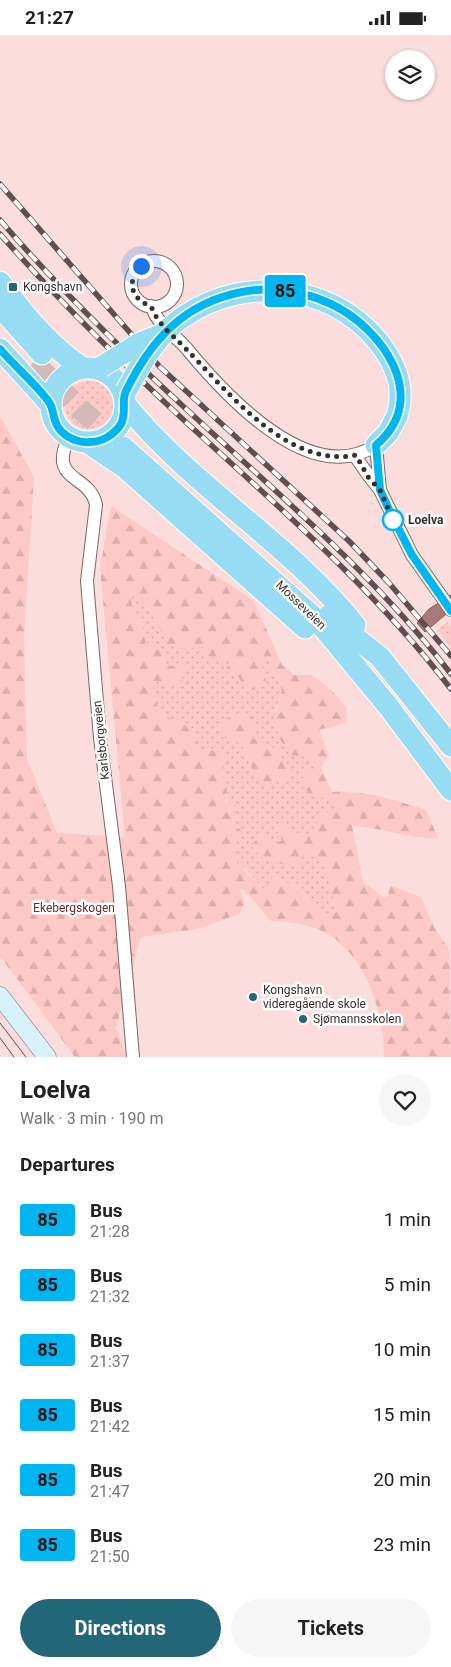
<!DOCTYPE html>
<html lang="en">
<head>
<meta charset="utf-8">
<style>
  :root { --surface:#fff; --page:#f6f6f6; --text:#222; --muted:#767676; --accent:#226678 }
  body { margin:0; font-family:Roboto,sans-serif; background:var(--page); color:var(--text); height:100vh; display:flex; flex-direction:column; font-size:19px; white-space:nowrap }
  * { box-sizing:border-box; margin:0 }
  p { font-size:16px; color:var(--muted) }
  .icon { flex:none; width:28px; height:28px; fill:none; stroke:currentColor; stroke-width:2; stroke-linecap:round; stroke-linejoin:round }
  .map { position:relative; height:1022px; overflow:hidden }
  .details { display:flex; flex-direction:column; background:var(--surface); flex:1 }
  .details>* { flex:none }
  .badge { padding:0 10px; border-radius:4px; font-size:18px; line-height:32px }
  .fabs { position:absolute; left:385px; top:15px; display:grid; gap:10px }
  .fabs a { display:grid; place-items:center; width:50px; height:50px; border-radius:50%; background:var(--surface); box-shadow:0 1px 4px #0004; font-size:25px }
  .you { position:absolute; width:25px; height:25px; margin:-12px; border:4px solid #fff; border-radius:50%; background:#1a73e8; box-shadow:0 0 0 8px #1a73e833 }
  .map>.badge { position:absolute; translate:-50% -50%; box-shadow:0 0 0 2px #fff }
  h2 { padding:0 20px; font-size:19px; line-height:45px }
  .round { display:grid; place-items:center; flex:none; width:52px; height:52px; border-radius:26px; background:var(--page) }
  .head { display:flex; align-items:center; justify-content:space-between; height:85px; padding:0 20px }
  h1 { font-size:24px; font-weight:700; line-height:38px }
  .cta { display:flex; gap:10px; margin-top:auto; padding:10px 20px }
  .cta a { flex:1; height:58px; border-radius:30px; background:var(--accent); color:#fff; font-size:20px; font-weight:700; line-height:58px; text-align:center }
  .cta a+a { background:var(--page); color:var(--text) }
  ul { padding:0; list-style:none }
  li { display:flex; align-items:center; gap:15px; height:65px; padding:0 20px }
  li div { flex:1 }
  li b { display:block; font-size:19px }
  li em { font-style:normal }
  li .badge { min-width:55px; font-weight:700; text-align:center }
  .status { display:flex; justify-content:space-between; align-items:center; height:35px; padding:0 25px; background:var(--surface); direction:ltr }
  .status svg { height:14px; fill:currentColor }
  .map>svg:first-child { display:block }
  .grass { fill:url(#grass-dots); fill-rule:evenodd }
  .forest { fill:url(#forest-firs); fill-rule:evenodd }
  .water { fill:#a97976; stroke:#876260 }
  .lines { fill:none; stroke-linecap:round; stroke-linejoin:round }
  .trunk-tunnel { stroke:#d3bab9; stroke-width:21; stroke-dasharray:21 11; stroke-linecap:butt }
  .minor-casing { stroke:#7d6563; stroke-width:14 }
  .secondary-casing { stroke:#7d6563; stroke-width:19 }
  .trunk-casing { stroke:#fff; stroke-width:23 }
  .minor { stroke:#fff; stroke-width:12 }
  .secondary { stroke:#d8f2fa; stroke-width:18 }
  .trunk { stroke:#97dcf2; stroke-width:21 }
  .tram { stroke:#5e5050; stroke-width:1 }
  .rail-casing { stroke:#5e5050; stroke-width:5.5 }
  .rail { stroke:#fff; stroke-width:4; stroke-dasharray:11; stroke-linecap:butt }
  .trunk-bridge-casing { stroke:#fff; stroke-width:23; stroke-linecap:butt }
  .trunk-bridge { stroke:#97dcf2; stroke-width:21 }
  .line-casing { stroke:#fff; stroke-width:11 }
  .line { stroke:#00b6f1; stroke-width:8 }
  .walk { stroke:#392e2e; stroke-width:5; stroke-dasharray:0 9 }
  .poi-dot { fill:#226678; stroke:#fff; stroke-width:2 }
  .stop-dot { fill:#fff; stroke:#00b6f1; stroke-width:2.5 }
  .labels { text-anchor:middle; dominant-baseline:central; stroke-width:5; stroke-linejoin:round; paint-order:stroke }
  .poi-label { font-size:12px; fill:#392e2e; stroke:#fff; text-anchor:start }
  .stop-label { font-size:12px; font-weight:bold; fill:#392e2e; stroke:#fff; text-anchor:start }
  .street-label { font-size:12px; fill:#392e2e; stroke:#fff }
  .park-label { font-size:12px; fill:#6c2d2d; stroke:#fff }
</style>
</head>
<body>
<div class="status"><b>21:27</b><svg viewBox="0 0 49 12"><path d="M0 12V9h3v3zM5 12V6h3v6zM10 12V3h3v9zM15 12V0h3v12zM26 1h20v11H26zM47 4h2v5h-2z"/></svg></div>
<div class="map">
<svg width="451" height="1022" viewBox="0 0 451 1022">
  <defs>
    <pattern id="grass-dots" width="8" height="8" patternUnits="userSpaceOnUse" patternTransform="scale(1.25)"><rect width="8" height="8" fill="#fcc9c6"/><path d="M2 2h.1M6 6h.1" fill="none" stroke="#d9adaa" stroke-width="1.8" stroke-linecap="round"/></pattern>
    <pattern id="forest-firs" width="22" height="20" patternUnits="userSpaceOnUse" patternTransform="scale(1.25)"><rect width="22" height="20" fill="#fcc9c6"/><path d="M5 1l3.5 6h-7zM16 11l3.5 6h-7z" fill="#d9adaa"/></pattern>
  </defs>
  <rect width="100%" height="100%" fill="#fadddc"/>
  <path class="grass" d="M65 370a24 24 0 1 1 48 0a24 24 0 1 1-48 0Z
    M131 556 145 565 158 591 203 609 204 621 234 626H269L282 656 275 677 290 719 311 722 314 732 309 758 334 766V773L318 784 315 801 293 797 282 790 274 789 283 805 273 811 251 810 318 821 329 842 336 878H320L310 869 302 854 272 842V850L267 858 245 834 237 829 233 811 239 792C224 778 230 768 226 752 222 739 216 727 211 715H198L194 694 161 679 152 658 153 646 161 647 184 631H164L146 609 142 589 132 570ZM250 700 260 708 278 715 251 731 242 709Z
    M447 587 451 591V612L437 595Z"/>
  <path class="forest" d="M0 381 34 442 24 603 27 724 57 798 125 802 100 533 111 471 254 566 282 630 294 640H312L332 656 347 674 346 688 319 695 329 720 321 733 332 757C366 755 394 765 426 775L438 803C409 804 381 792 352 791L363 847 386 864 391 851 421 862 434 892 450 916 451 1022H384C384 977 366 919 324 897 307 888 289 887 271 886L243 854 240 855 244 868 239 879 197 894 141 902 116 993 127 1022H75L0 921ZM131 556 145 565 169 611 187 615 203 609 204 621 233 626 223 637 237 639 247 657 267 650 261 627 269 626 282 656C273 682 273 697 290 720L311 722 314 732 305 738 300 750 309 758 334 766V773L318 784 315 801 293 797 282 790 273 789 282 805 273 811 265 797 251 810 264 825 296 832 304 819 318 821 329 842 336 878H320L310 869 302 854 272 842V850L267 858 237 828 233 811 244 800 233 786 237 771 226 767 227 754 221 738 227 720 210 715H198L194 694 161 679 152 658 153 646 181 651 184 631H164V615L146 609 142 589 132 570Z
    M239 678H249L256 686 250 700 260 708 278 715 291 739V744L279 746 266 751 251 731 242 709 220 701 222 685Z"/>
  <path class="water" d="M451 560V575L425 597 417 588 429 574Z"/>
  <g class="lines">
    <path class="trunk-tunnel" d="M34 327 79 373 123 412"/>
    <g class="minor-casing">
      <path id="minor" d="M131 249a23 23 0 1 1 46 0a23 23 0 1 1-46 0Z
        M151 271C160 293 173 298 187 314 226 361 311 454 376 410L380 455
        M69 402C47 448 90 438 96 470L87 546 100 703 119 851 133 1022
        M355 421 369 441 380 455 412 520 451 575"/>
    </g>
    <g class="secondary-casing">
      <path id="secondary" d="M0 961 47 1022"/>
    </g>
    <g class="trunk-casing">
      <path id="trunk" d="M0 247C23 279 50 312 83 333
        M0 272 42 319
        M0 314 50 369
        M51 370a37 37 0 1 1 74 0a37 37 0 1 1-74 0Z
        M126 370C193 453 289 507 355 590
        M88 408 124 432 305 593
        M376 410 388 398 397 381
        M123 412 317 585 388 671 451 755
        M328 581 380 622 451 711"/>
    </g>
    <use href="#minor" class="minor"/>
    <use href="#secondary" class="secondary"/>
    <use href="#trunk" class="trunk"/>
    <path class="tram" d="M0 988 26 1022
      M0 1003 14 1022"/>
    <g class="rail-casing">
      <path id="rail" d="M0 149 160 332 349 506 389 548 451 621
        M0 185C61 256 128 321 197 384 285 465 378 544 451 639
        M0 199C59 266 122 328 188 389 280 473 375 555 451 654"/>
    </g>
    <use href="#rail" class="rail"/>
    <g class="trunk-bridge-casing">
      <path id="trunk-bridge" d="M101 332 140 308 160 300
        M126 356C141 329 156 300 183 282 249 237 344 250 387 319 399 339 404 358 397 381"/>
    </g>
    <use href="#trunk-bridge" class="trunk-bridge"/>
  </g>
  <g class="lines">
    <g class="line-casing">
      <path id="line" d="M0 314C15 332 35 348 49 367 55 376 52 388 62 397 69 404 80 408 90 407 102 407 114 400 121 389 127 378 121 366 126 356 151 305 184 268 242 257 272 251 303 256 331 269 382 293 432 363 376 410L380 455 392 481 412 520 451 576"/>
    </g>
    <use href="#line" class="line"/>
    <path class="walk" d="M141 231C126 245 131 265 151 271 159 291 170 297 184 312 227 355 287 434 356 420L368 442 380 455 393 485"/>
  </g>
  <g class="poi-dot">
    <rect x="8" y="247" width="10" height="10" rx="2.5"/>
    <circle cx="253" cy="962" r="5"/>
    <circle cx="303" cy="984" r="5"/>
  </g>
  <circle class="stop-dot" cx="393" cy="485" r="10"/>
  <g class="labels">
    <g class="poi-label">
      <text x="23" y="252">Kongshavn</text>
      <text x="263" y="955">Kongshavn<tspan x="263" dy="14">videregående skole</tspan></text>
      <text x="313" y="984">Sjømannsskolen</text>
    </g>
    <g class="stop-label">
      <text x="408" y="485">Loelva</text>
    </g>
    <g class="street-label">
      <text transform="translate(301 570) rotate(44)">Mosseveien</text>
      <text transform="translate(101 705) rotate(-96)">Karlsborgveien</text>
    </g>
    <g class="park-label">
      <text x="74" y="873">Ekebergskogen</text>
    </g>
  </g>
</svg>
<div class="fabs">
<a><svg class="icon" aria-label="layers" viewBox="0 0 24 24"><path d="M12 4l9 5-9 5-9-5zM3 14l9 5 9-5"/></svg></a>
</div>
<div class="you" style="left:141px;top:231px"></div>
<b class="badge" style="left:285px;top:256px;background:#00b6f1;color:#111">85</b>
</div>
<section class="details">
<div class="head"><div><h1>Loelva</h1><p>Walk · 3 min · 190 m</p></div><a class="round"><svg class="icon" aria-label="heart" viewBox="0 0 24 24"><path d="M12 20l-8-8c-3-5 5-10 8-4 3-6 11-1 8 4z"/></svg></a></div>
<h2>Departures</h2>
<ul>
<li><span class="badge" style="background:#00b6f1;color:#111">85</span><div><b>Bus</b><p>21:28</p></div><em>1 min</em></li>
<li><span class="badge" style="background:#00b6f1;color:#111">85</span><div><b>Bus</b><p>21:32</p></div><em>5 min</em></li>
<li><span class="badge" style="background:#00b6f1;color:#111">85</span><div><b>Bus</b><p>21:37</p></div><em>10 min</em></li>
<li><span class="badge" style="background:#00b6f1;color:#111">85</span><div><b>Bus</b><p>21:42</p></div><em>15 min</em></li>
<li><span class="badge" style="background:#00b6f1;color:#111">85</span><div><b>Bus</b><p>21:47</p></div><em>20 min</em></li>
<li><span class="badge" style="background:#00b6f1;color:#111">85</span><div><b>Bus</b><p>21:50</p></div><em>23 min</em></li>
</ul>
<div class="cta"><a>Directions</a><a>Tickets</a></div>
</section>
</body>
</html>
